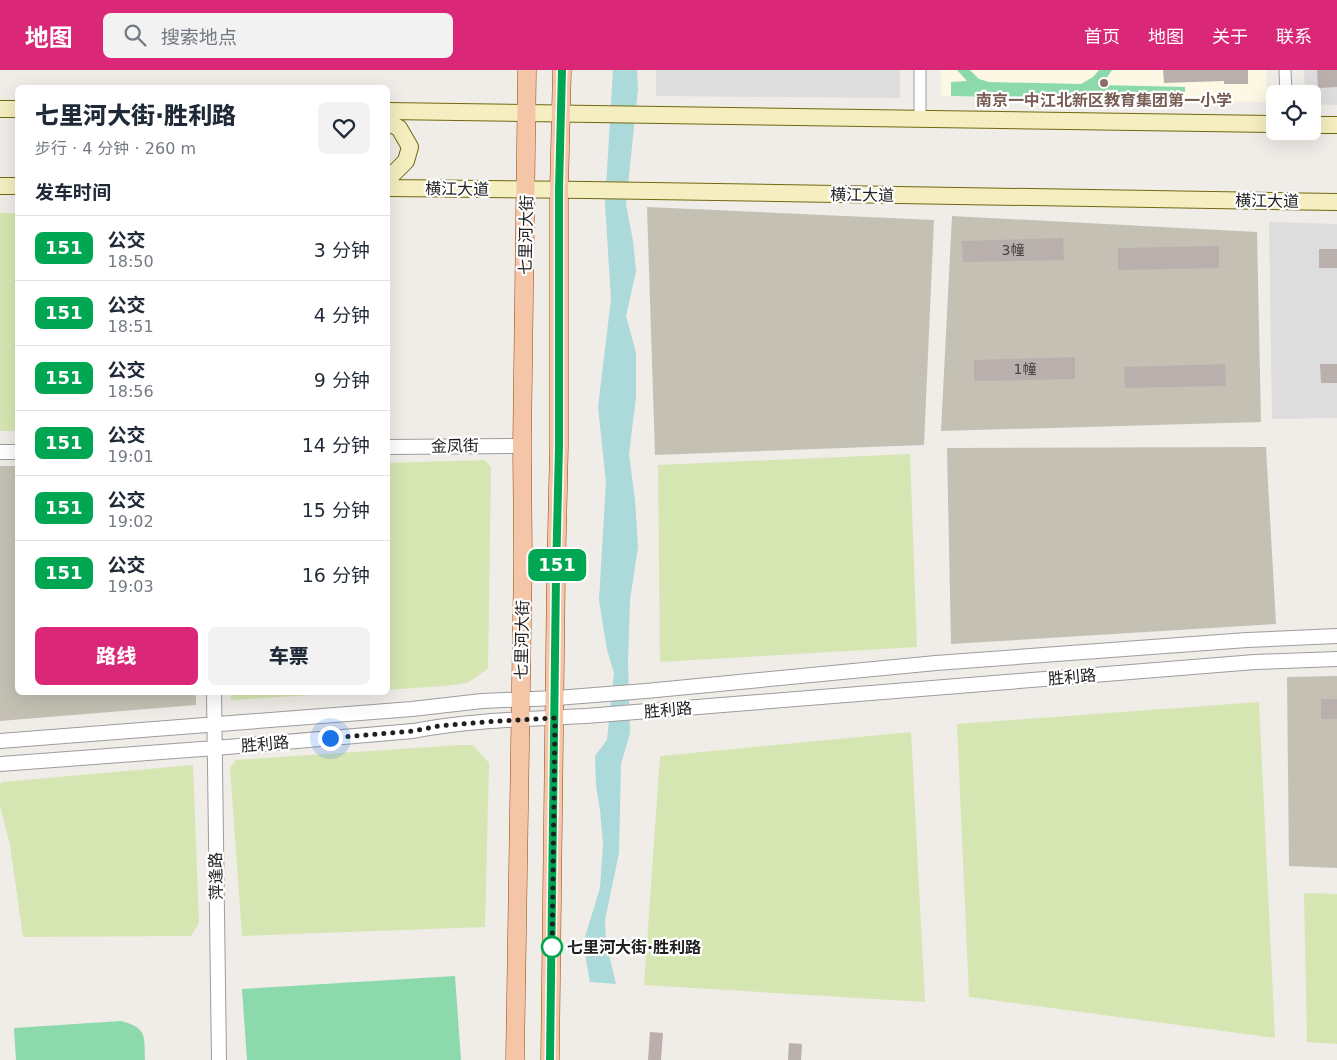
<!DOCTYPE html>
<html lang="zh">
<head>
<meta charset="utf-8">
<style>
  :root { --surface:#fff; --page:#f2f2f3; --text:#1f2937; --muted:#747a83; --line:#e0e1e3; --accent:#db2777 }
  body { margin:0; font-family:"DejaVu Sans","Noto Sans SC",sans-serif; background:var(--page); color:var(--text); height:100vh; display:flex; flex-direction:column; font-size:19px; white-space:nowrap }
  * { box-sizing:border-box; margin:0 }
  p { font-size:16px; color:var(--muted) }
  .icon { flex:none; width:28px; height:28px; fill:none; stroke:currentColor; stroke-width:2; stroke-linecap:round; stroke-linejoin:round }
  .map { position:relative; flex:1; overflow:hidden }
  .side { position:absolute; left:15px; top:15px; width:375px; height:610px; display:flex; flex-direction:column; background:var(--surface); border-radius:8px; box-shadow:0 5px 20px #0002 }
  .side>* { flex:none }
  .badge { padding:0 10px; border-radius:8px; font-size:18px; line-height:32px }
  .tools { position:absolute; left:1266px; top:15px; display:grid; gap:10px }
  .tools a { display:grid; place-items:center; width:55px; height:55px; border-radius:8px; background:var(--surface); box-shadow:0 5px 20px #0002; font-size:25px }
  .you { position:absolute; width:25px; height:25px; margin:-12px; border:4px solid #fff; border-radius:50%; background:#1a73e8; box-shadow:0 0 0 8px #1a73e833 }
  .map>.badge { position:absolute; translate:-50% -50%; box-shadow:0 0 0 2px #fff }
  h2 { padding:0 20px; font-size:19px; line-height:45px }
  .round { display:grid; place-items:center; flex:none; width:52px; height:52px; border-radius:8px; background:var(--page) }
  .overview { display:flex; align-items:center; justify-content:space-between; height:85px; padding:0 20px }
  h1 { font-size:24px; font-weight:800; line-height:38px }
  .action { display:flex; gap:10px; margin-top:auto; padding:10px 20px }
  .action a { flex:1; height:58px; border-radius:8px; background:var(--accent); color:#fff; font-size:20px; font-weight:800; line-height:58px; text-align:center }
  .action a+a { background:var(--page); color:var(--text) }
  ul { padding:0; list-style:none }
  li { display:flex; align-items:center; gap:15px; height:65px; padding:0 20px; border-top:1px solid var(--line) }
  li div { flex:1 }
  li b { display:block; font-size:19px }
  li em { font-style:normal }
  li .badge { min-width:55px; font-weight:700; text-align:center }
  header { display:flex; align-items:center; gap:30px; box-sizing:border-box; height:70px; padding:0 25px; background:var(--accent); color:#fff }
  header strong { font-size:24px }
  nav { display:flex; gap:28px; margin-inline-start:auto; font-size:18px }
  .search { width:350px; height:45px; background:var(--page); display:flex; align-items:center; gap:12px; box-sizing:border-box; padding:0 18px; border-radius:8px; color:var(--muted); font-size:19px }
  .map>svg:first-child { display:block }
  .residential { fill:#deddde }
  .education { fill:#fdf8e4 }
  .construction { fill:#c4c1b4 }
  .grass { fill:#d6e6b2 }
  .pitch { fill:#8cd9ac }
  .water { fill:#acd9da }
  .building { fill:#b9b0ad }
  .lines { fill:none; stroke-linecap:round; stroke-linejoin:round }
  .minor-casing { stroke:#9d9d9d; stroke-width:13 }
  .tertiary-casing { stroke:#9d9d9d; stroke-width:16 }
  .secondary-casing { stroke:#71690d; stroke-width:18 }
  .primary-casing { stroke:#914b0b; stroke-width:19 }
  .minor { stroke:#fff; stroke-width:11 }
  .tertiary { stroke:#fff; stroke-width:14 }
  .secondary { stroke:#f5eec0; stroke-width:16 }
  .primary { stroke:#f5c5a7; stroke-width:18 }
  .line-casing { stroke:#fff; stroke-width:11 }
  .line { stroke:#00a651; stroke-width:8 }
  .walk { stroke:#202020; stroke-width:5; stroke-dasharray:0 9 }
  .education-dot { fill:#8d6e63; stroke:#fff; stroke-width:2 }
  .stop-dot { fill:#fff; stroke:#00a651; stroke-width:2.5 }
  .labels { text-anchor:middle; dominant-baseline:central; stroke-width:4.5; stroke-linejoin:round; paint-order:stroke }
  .number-label { font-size:14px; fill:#464443 }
  .education-label { font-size:16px; font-weight:bold; fill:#785e54; stroke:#fff }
  .street-label { font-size:16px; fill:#202020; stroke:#fff }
  .stop-label { font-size:16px; font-weight:bold; fill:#202020; stroke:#fff; text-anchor:start }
</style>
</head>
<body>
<header>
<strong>地图</strong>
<div class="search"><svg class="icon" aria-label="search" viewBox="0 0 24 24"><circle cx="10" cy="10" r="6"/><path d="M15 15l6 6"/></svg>搜索地点</div>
<nav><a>首页</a><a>地图</a><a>关于</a><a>联系</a></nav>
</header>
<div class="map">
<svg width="1337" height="990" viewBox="0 0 1337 990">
  <rect width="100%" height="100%" fill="#f0ece8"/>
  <path class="residential" d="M656 0H900V28L656 26Z
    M1304 0H1337V35L1313 34 1312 24H1305Z
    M1269 152 1337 154V348L1272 349Z"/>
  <path class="education" d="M941 0H1266L1267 32 941 26Z"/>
  <path class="construction" d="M647 137 934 150 924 375 655 385Z
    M952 146 1257 162 1261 352 941 361Z
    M1266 377 1276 554 951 574 947 378Z
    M0 396H17L18 622 196 623V635L0 651Z
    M1337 606V798L1289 796 1287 607Z"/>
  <path class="grass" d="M0 143H17V361H0Z
    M910 384 917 577 660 592 658 395Z
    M485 390 491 398 488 599 467 613 443 616 388 620V393Z
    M231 623V622L346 623 231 630Z
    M1259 632 1275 968 969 927 957 654Z
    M911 662 925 932 644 915 660 686Z
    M461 675H473L489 693 485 857 242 866 230 698 236 690Z
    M193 695 199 853 191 866 23 867 10 775 0 736V714L2 712Z
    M1304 823 1337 824V974L1307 972Z"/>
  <path class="pitch" d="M957 0H970L979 9 989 12 1081 14 1093 7 1099 0H1112L1102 15 1185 17V31L951 26V12L967 11Z
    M455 906 461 990H247L242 919Z
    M121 951C148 958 144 967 145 990H16L14 958Z"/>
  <path class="water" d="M613 0H637L638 19 626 134 633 171 636 201 626 246 636 283V327L629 384 635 430 638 477 630 530 628 592 630 663 621 694 619 783 605 850 606 872 616 914 590 912 586 890 585 867 600 818 603 774 600 740 596 716 595 686 607 670 614 603 607 580 599 530 606 412 598 337 611 229 605 134Z"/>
  <path class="building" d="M1163 0H1248V14H1224V11L1164 13Z
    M1317 0H1337V17L1318 18Z
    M1063 168 1064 190 963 192 962 171Z
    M1219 176V198L1118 200V178Z
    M1319 179H1337V198H1319Z
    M1075 287V309L974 311V290Z
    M1225 294 1226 316 1125 318 1124 297Z
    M1320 294H1337V313H1321Z
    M1321 629H1337V649H1321Z
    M650 962 663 963 661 990H648Z
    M789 973 802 974 801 990H788Z"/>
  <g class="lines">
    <g class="minor-casing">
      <path id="minor" d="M920 0V50
        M1285 0 1286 24"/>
    </g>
    <g class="tertiary-casing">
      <path id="tertiary" d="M388 377 522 376
        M0 382H18
        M214 622 219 990
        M0 671 412 639 482 631 556 628 646 621 936 593 1247 570 1337 566
        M0 694 215 678 413 661C470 650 529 649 586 646L1255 592 1337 589"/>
    </g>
    <g class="secondary-casing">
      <path id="secondary" d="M0 39H18
        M388 41 1275 54
        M388 53 399 58 410 77 406 91 392 105 388 107
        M1312 55H1337
        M0 116H18
        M388 118 588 120 1337 132"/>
    </g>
    <g class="primary-casing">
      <path id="primary" d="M515 990 523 489 522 376 527 0
        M550 990 556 505 559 376V120L562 0"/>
    </g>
    <use href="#minor" class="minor"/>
    <use href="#tertiary" class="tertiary"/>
    <use href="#secondary" class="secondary"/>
    <use href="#primary" class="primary"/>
  </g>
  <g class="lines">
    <g class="line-casing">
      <path id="line" d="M550 990 556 505 559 376V120L562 0"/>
    </g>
    <use href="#line" class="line"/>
    <path class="walk" d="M330 668 413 661 438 656 484 652 555 648 552 886V877"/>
  </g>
  <circle class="education-dot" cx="1104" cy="13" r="5"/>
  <circle class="stop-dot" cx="552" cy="877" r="10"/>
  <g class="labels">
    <g class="number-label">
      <text x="1013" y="180">3幢</text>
      <text x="1025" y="299">1幢</text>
    </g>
    <g class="education-label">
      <text x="1104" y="30">南京一中江北新区教育集团第一小学</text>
    </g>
    <g class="street-label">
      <text transform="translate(457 119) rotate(1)">横江大道</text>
      <text transform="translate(862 125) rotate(1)">横江大道</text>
      <text transform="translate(1267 131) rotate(1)">横江大道</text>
      <text transform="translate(526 165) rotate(-89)">七里河大街</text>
      <text transform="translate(455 376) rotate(-1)">金凤街</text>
      <text transform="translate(522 570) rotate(-89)">七里河大街</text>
      <text transform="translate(1072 607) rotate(-5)">胜利路</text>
      <text transform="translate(668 640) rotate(-5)">胜利路</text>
      <text transform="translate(265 674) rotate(-5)">胜利路</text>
      <text transform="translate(216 806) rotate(-91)">萍逢路</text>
    </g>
    <g class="stop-label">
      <text x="567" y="877">七里河大街·胜利路</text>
    </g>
  </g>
</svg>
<div class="tools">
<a><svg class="icon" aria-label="locate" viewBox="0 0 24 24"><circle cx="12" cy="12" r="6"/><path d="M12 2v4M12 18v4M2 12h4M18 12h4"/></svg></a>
</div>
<div class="you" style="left:330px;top:668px"></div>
<b class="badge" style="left:557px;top:495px;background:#00a651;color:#fff">151</b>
<section class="side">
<div class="overview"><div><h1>七里河大街·胜利路</h1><p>步行 · 4 分钟 · 260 m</p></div><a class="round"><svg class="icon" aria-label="heart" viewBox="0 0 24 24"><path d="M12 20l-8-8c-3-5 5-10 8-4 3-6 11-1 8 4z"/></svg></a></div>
<h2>发车时间</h2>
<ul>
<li><span class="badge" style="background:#00a651;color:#fff">151</span><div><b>公交</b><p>18:50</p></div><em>3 分钟</em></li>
<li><span class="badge" style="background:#00a651;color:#fff">151</span><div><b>公交</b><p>18:51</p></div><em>4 分钟</em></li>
<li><span class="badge" style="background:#00a651;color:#fff">151</span><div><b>公交</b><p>18:56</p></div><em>9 分钟</em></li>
<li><span class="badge" style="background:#00a651;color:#fff">151</span><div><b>公交</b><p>19:01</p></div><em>14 分钟</em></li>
<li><span class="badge" style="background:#00a651;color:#fff">151</span><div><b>公交</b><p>19:02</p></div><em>15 分钟</em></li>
<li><span class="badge" style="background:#00a651;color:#fff">151</span><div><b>公交</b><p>19:03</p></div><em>16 分钟</em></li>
</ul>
<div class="action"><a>路线</a><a>车票</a></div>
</section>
</div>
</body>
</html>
